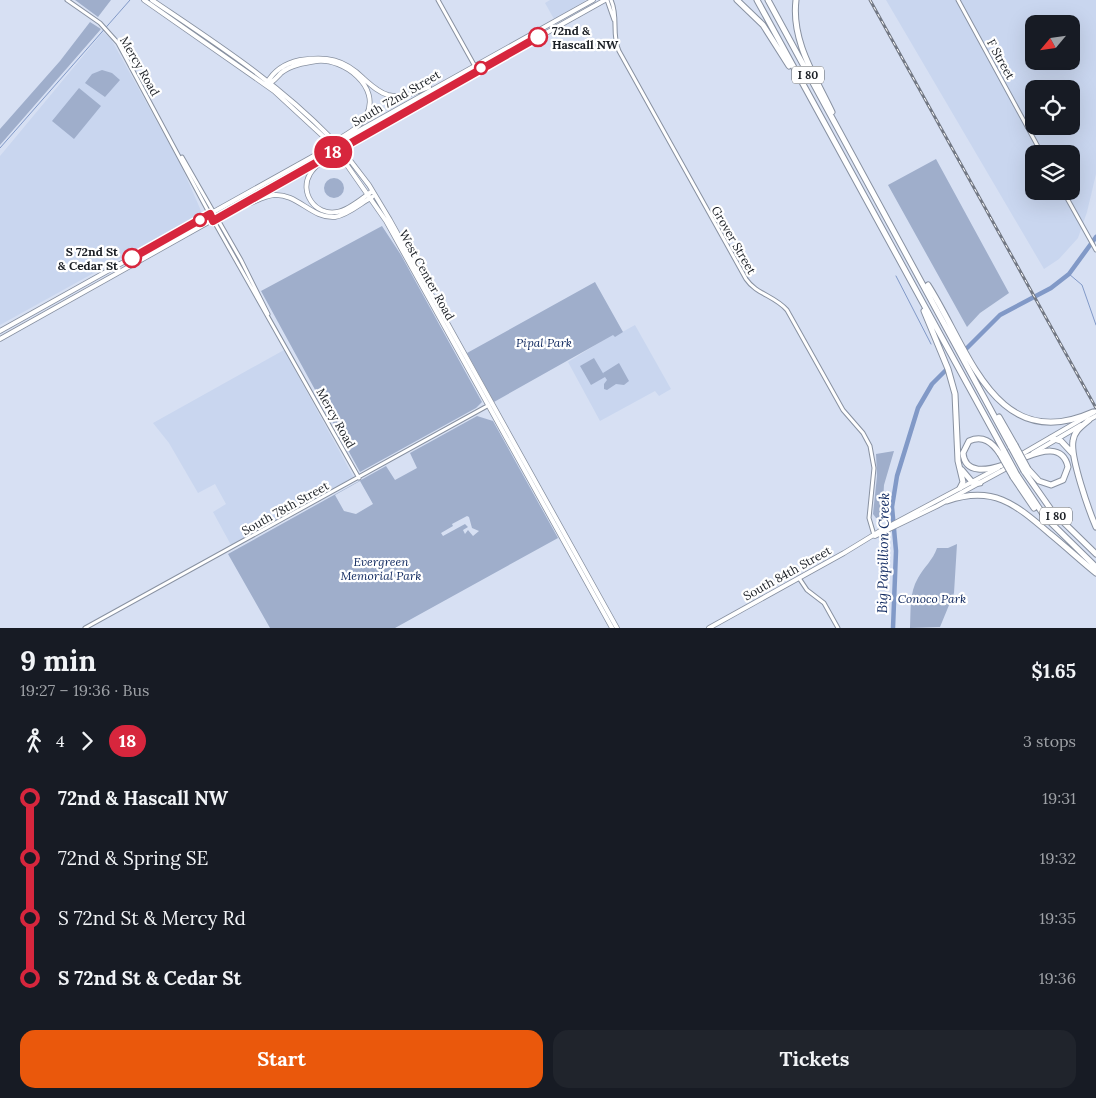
<!DOCTYPE html>
<html lang="en">
<head>
<meta charset="utf-8">
<style>
  :root { --surface:#171b24; --page:#20242c; --text:#f1f3f6; --muted:#9ea1a6; --accent:#ea580c }
  body { margin:0; font-family:Lora,serif; background:var(--page); color:var(--text); height:100vh; display:flex; flex-direction:column; font-size:19px; white-space:nowrap }
  * { box-sizing:border-box; margin:0 }
  p { font-size:16px; color:var(--muted) }
  .icon { flex:none; width:28px; height:28px; fill:none; stroke:currentColor; stroke-width:2; stroke-linecap:round; stroke-linejoin:round }
  .map { position:relative; height:628px; overflow:hidden }
  .drawer { display:flex; flex-direction:column; background:var(--surface); flex:1 }
  .drawer>* { flex:none }
  .badge { padding:0 10px; border-radius:16px; font-size:18px; line-height:32px }
  .needle { width:32px; rotate:241deg }
  .tools { position:absolute; left:1025px; top:15px; display:grid; gap:10px }
  .tools a { display:grid; place-items:center; width:55px; height:55px; border-radius:10px; background:var(--surface); box-shadow:0 5px 20px #0002; font-size:25px }
  .map>.badge { position:absolute; translate:-50% -50%; box-shadow:0 0 0 2px #fff }
  .legs { display:flex; align-items:center; gap:8px; height:55px; padding:0 20px; font-size:16px }
  .legs p { margin-inline-start:auto }
  .head { display:flex; align-items:center; justify-content:space-between; height:85px; padding:0 20px }
  h1 { font-size:28px; font-weight:800; line-height:38px }
  .button { display:flex; gap:10px; margin-top:auto; padding:10px 20px }
  .button a { flex:1; height:58px; border-radius:15px; background:var(--accent); color:#fff; font-size:20px; font-weight:800; line-height:58px; text-align:center }
  .button a+a { background:var(--page); color:var(--text) }
  ul { padding:0 20px; list-style:none }
  li { display:flex; align-items:center; gap:18px; height:60px; font-size:19px }
  li i { display:grid; place-items:center; width:8px; height:100%; margin:0 6px; background:currentColor }
  li i::after { content:''; width:12px; height:12px; margin:-6px; border:4px solid; border-radius:50%; background:var(--surface) }
  li p { margin-inline-start:auto }
  li:first-child i { background:linear-gradient(#0000 50%,currentColor 0) }
  li:last-child i { background:linear-gradient(currentColor 50%,#0000 0) }
  .map>svg:first-child { display:block }
  .built { fill:#c9d6ef; fill-rule:evenodd }
  .green { fill:#9faecb; fill-rule:evenodd }
  .lines { fill:none; stroke-linecap:round; stroke-linejoin:round }
  .stream { stroke:#8199c7; stroke-width:1 }
  .river { stroke:#8199c7; stroke-width:4.5 }
  .secondary-casing { stroke:#8891a1; stroke-width:5 }
  .primary-casing { stroke:#8891a1; stroke-width:5.5 }
  .highway-casing { stroke:#8891a1; stroke-width:7 }
  .secondary { stroke:#fff; stroke-width:3 }
  .primary { stroke:#fff; stroke-width:4 }
  .highway { stroke:#fff; stroke-width:5 }
  .rail-casing { stroke:#727884; stroke-width:3 }
  .rail { stroke:#fff; stroke-width:1; stroke-dasharray:4; stroke-linecap:butt }
  .primary-bridge-casing { stroke:#8891a1; stroke-width:5.5; stroke-linecap:butt }
  .highway-bridge-casing { stroke:#8891a1; stroke-width:7; stroke-linecap:butt }
  .primary-bridge { stroke:#fff; stroke-width:4 }
  .highway-bridge { stroke:#fff; stroke-width:5 }
  .line-1-casing { stroke:#fff; stroke-width:11 }
  .line-1 { stroke:#d7263d; stroke-width:8 }
  .stop-1-dot { fill:#fff; stroke:#d7263d; stroke-width:2.5 }
  .labels { text-anchor:middle; dominant-baseline:central; stroke-width:4.5; stroke-linejoin:round; paint-order:stroke }
  .shield { fill:#fff; stroke:#5f6266; stroke-width:1 }
  .shield-label { font-size:11px; font-weight:bold; fill:#1b1f25 }
  .stop-label { font-size:12px; font-weight:bold; fill:#1b1f25; stroke:#fff; text-anchor:start }
  .street-label { font-size:12px; fill:#1b1f25; stroke:#fff }
  .park-label { font-size:12px; font-style:italic; fill:#0e275e; stroke:#fff }
  .water-label { font-size:14px; font-style:italic; fill:#132c63; stroke:#fff }
</style>
</head>
<body>
<div class="map">
<svg width="1096" height="628" viewBox="0 0 1096 628">
  <rect width="100%" height="100%" fill="#d7e0f3"/>
  <path class="built" d="M550 0H585V1L554 19 545 3Z
    M886 0H1096V174L1087 212 1078 238 1059 259 1044 269ZM1034 24H1071V61H1034ZM1034 89H1071V126H1034ZM1034 154H1071V191H1034Z
    M103 32 111 39 181 165 202 213 0 325V156Z
    M635 325 671 389 659 396 655 391 600 421 568 362 613 334 615 336Z
    M284 350 354 478 231 545 213 512 226 504 215 484 198 493 169 443 153 423Z"/>
  <path class="green" d="M75 0H111L98 17Z
    M90 22 101 29 0 145V129L60 61Z
    M102 70 112 73 120 80 105 97 85 83 92 74Z
    M79 88 101 106 74 139 52 121Z
    M936 159 1009 293 980 313 967 327 888 185Z
    M324 188a10 10 0 1 1 20 0a10 10 0 1 1-20 0Z
    M382 226 401 255 482 402 476 408 360 472 261 291Z
    M595 282 623 332 615 337 613 335 494 402 467 353Z
    M594 358 604 375 603 373 619 363 629 381 624 385 616 384 607 390 604 389V384L607 380 605 377 591 385 580 366Z
    M477 416 493 421 558 538 395 628H270L228 554 386 466 395 480 417 468 410 453ZM360 481 373 504 356 514 344 511 335 495ZM467 516 469 517 472 528 479 531 473 536 468 530 465 534 463 530 468 527 465 524 443 536 441 533 453 526 452 524Z
    M894 451 884 485 882 518H876L873 514 877 476 876 454Z
    M957 544 954 593 940 627 910 628C911 611 909 593 918 578 924 567 933 560 937 548H948Z"/>
  <g class="lines">
    <path class="stream" d="M0 148 130 0
      M1069 274 1082 285 1096 325
      M896 276 931 344
      M888 513 892 507"/>
    <path class="river" d="M967 348 1000 315 1051 288 1069 274 1096 237
      M893 628 896 551 892 507 897 476 918 408 932 384 946 370"/>
    <g class="secondary-casing">
      <path id="secondary" d="M67 0 100 23 118 43 207 209 359 478
        M438 0 477 70
        M607 0 614 20
        M611 0C619 17 611 34 619 51L746 279C756 294 775 296 787 310L843 410 863 433 870 446 874 468 869 518 874 535
        M958 0 1042 154
        M182 157 241 260 268 314
        M1063 191 1096 250
        M799 578 807 590 824 603 838 628
        M85 628 489 405"/>
    </g>
    <g class="primary-casing">
      <path id="primary" d="M144 0 274 91 326 139
        M152 0C214 42 278 83 330 137
        M267 83C274 70 286 63 300 60 327 56 344 59 363 78 371 85 378 92 388 95 403 99 416 92 429 87
        M266 85C273 83 276 78 281 73 291 65 304 63 317 61 343 58 382 87 366 116 359 130 337 139 324 148
        M335 154C326 159 315 165 310 174 299 192 315 216 337 212 349 210 361 199 371 192
        M346 155 369 185 390 220 617 628
        M342 158 386 221 612 628
        M248 204C256 201 265 196 274 195 297 193 312 219 335 217 348 215 361 203 372 197
        M0 331 593 0
        M0 339 605 0
        M1087 421 1096 416
        M1033 453 1081 425
        M1022 454 1096 411
        M875 536 937 506 1005 469
        M709 628 844 553 880 531 998 468"/>
    </g>
    <g class="highway-casing">
      <path id="highway" d="M737 0 763 25 789 66
        M757 0 1004 451
        M768 0 1011 447
        M796 0C791 41 815 76 832 112
        M928 285C969 349 995 456 1093 412
        M924 311 948 369 955 394 958 461 963 482 960 488
        M999 417 1015 445
        M1089 420C1082 426 1074 431 1073 441 1070 457 1089 511 1096 527
        M1051 438 1061 441 1073 454
        M1000 454C992 442 983 435 969 441L963 453C965 475 988 470 1003 465
        M1026 457C1041 451 1063 444 1068 467L1063 480 1051 485 1039 481 1028 469
        M962 470 973 483H980
        M1024 471 1052 511 1096 554
        M1017 475 1045 517 1096 567
        M1013 477 1034 508
        M947 501C993 485 1015 504 1049 533 1065 546 1080 560 1096 573"/>
    </g>
    <use href="#secondary" class="secondary"/>
    <use href="#primary" class="primary"/>
    <use href="#highway" class="highway"/>
    <g class="rail-casing">
      <path id="rail" d="M870 0 1096 408"/>
    </g>
    <use href="#rail" class="rail"/>
    <g class="primary-bridge-casing">
      <path id="primary-bridge" d="M330 137 346 155
        M326 139 342 158"/>
    </g>
    <g class="highway-bridge-casing">
      <path id="highway-bridge" d="M1015 445 1028 469
        M1011 447 1024 471
        M1004 451 1017 475
        M1000 454 1013 477"/>
    </g>
    <use href="#primary-bridge" class="primary-bridge"/>
    <use href="#highway-bridge" class="highway-bridge"/>
  </g>
  <g class="lines">
    <g class="line-1-casing">
      <path id="line-1" d="M132 258 210 214 213 221 538 37"/>
    </g>
    <use href="#line-1" class="line-1"/>
  </g>
  <g class="stop-1-dot">
    <circle cx="538" cy="37" r="9"/>
    <circle cx="481" cy="68" r="6"/>
    <circle cx="200" cy="220" r="6"/>
    <circle cx="132" cy="258" r="9"/>
  </g>
  <g class="labels">
    <g class="shield">
      <rect x="792" y="66.5" width="32" height="17" rx="4"/>
      <rect x="1040" y="507.5" width="32" height="17" rx="4"/>
    </g>
    <g class="shield-label">
      <text x="808" y="75">I 80</text>
      <text x="1056" y="516">I 80</text>
    </g>
    <g class="stop-label">
      <text x="552" y="30">72nd &amp;<tspan x="552" dy="14">Hascall NW</tspan></text>
      <text x="118" y="251" text-anchor="end">S 72nd St<tspan x="118" dy="14">&amp; Cedar St</tspan></text>
    </g>
    <g class="street-label">
      <text transform="translate(1001 59) rotate(61)">F Street</text>
      <text transform="translate(140 66) rotate(60)">Mercy Road</text>
      <text transform="translate(396 98) rotate(-30)">South 72nd Street</text>
      <text transform="translate(734 240) rotate(60)">Grover Street</text>
      <text transform="translate(427 275) rotate(61)">West Center Road</text>
      <text transform="translate(336 418) rotate(61)">Mercy Road</text>
      <text transform="translate(285 508) rotate(-29)">South 78th Street</text>
      <text transform="translate(787 573) rotate(-29)">South 84th Street</text>
    </g>
    <g class="park-label">
      <text x="544" y="342">Pipal Park</text>
      <text x="381" y="561">Evergreen<tspan x="381" dy="14">Memorial Park</tspan></text>
      <text x="932" y="598">Conoco Park</text>
    </g>
    <g class="water-label">
      <text transform="translate(883 553) rotate(-89)">Big Papillion Creek</text>
    </g>
  </g>
</svg>
<div class="tools">
<a><svg class="needle" viewBox="-14 -14 28 28"><path d="M0-13l5 13h-10z" fill="#e53935"/><path d="M0 13l5-13h-10z" fill="#9ea1a6"/></svg></a>
<a><svg class="icon" aria-label="locate" viewBox="0 0 24 24"><circle cx="12" cy="12" r="6"/><path d="M12 2v4M12 18v4M2 12h4M18 12h4"/></svg></a>
<a><svg class="icon" aria-label="layers" viewBox="0 0 24 24"><path d="M12 4l9 5-9 5-9-5zM3 14l9 5 9-5"/></svg></a>
</div>
<b class="badge" style="left:333px;top:152px;background:#d7263d;color:#fff">18</b>
</div>
<section class="drawer">
<div class="head"><div><h1>9 min</h1><p>19:27 – 19:36 · Bus</p></div><b>$1.65</b></div>
<div class="legs"><svg class="icon" aria-label="walk" viewBox="0 0 24 24"><circle cx="13" cy="4" r="2"/><path d="M13 8l-2 6 4 7M11 14l-3 7M7 12l3-4h3l4 4"/></svg>4<svg class="icon" aria-label="forward" viewBox="0 0 24 24"><path d="M9 5l7 7-7 7"/></svg><b class="badge" style="background:#d7263d;color:#fff">18</b><p>3 stops</p></div>
<ul>
<li><i style="color:#d7263d"></i><b>72nd &amp; Hascall NW</b><p>19:31</p></li>
<li><i style="color:#d7263d"></i><span>72nd &amp; Spring SE</span><p>19:32</p></li>
<li><i style="color:#d7263d"></i><span>S 72nd St &amp; Mercy Rd</span><p>19:35</p></li>
<li><i style="color:#d7263d"></i><b>S 72nd St &amp; Cedar St</b><p>19:36</p></li>
</ul>
<div class="button"><a>Start</a><a>Tickets</a></div>
</section>
</body>
</html>
